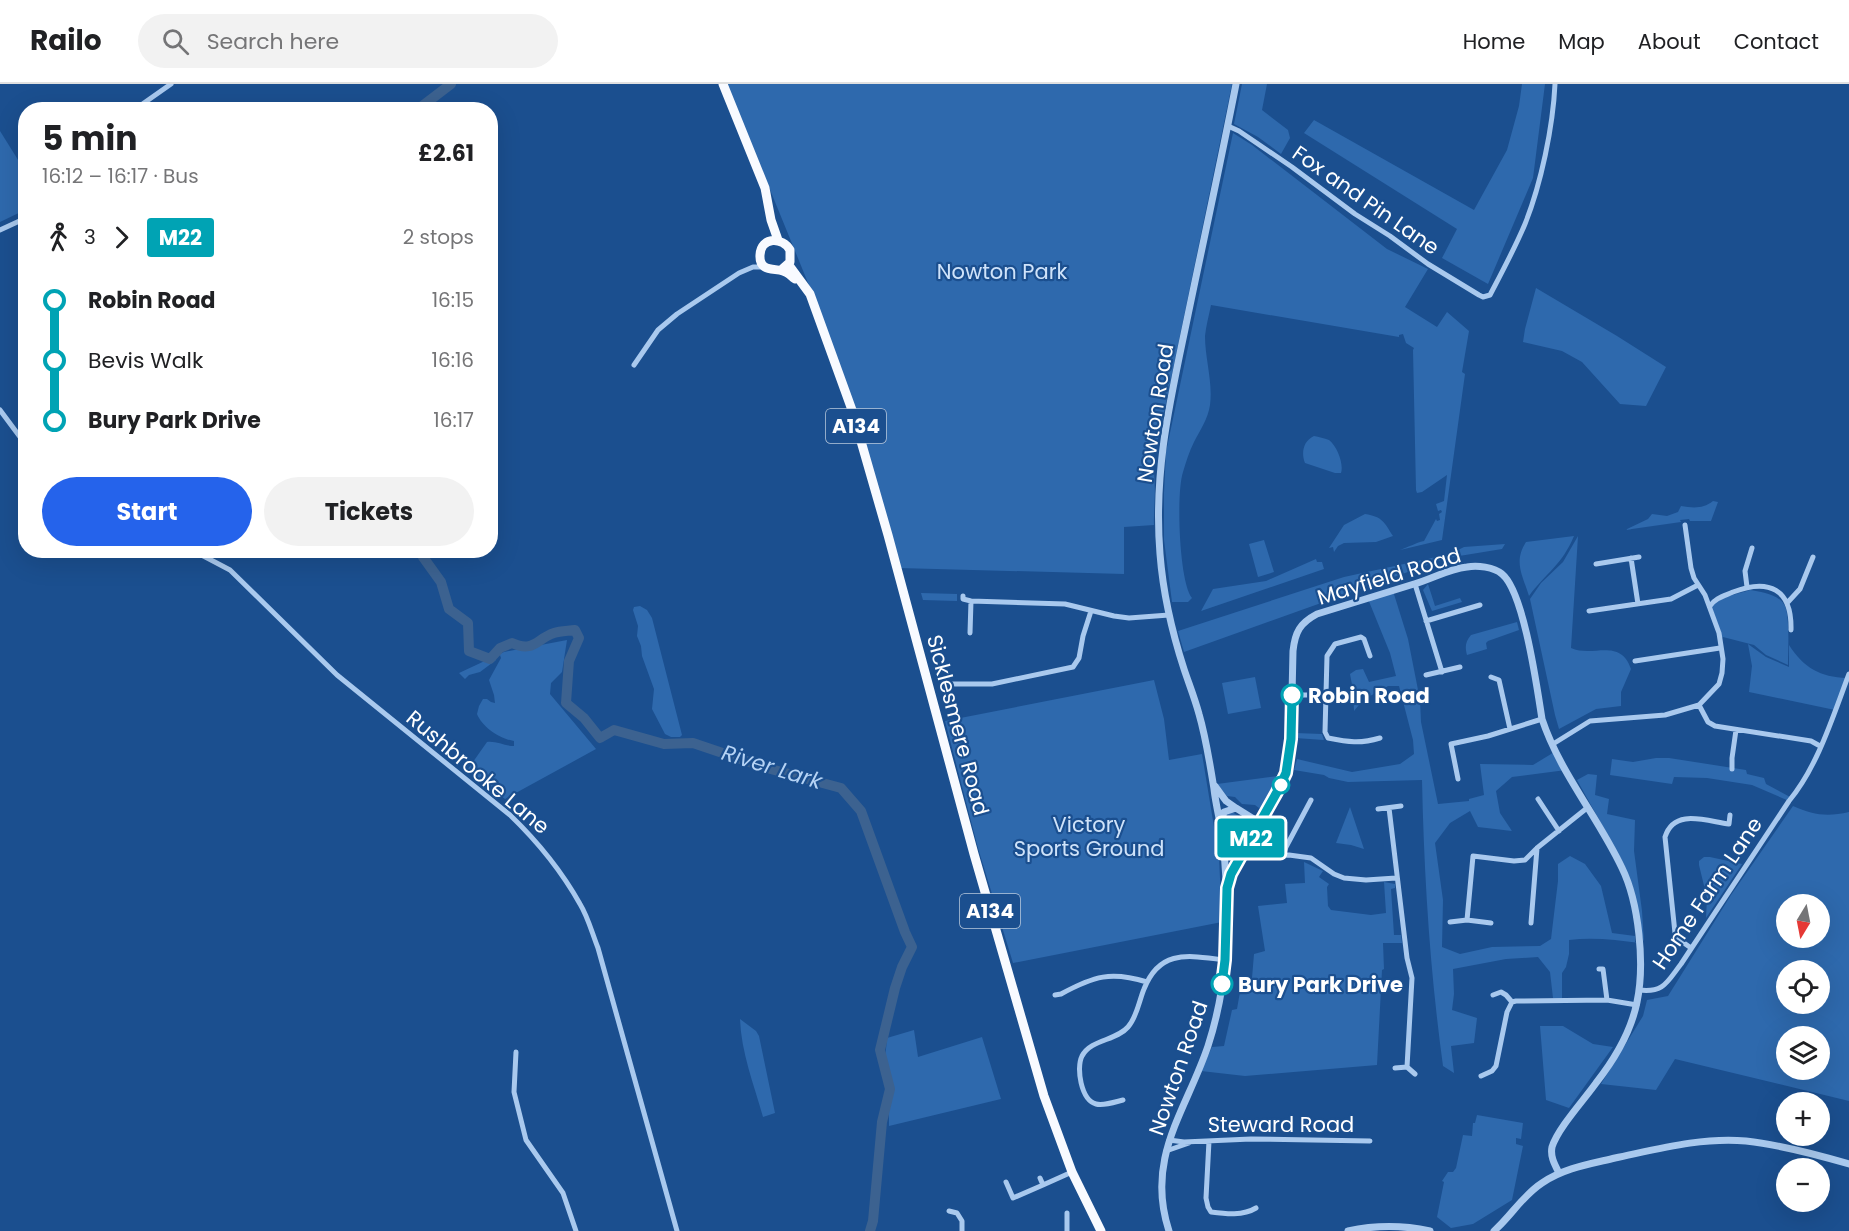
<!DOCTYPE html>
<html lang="en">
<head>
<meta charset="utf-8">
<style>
  :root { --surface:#fff; --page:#f2f2f2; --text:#202124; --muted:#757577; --line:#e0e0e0; --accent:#2563eb }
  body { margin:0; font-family:Poppins,sans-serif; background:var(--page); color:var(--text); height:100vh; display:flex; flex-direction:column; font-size:22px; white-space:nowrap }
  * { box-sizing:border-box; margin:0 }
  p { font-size:20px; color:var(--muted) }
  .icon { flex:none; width:33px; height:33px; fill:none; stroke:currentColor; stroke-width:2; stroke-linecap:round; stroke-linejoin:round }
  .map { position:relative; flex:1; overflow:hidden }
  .details { position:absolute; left:18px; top:18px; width:480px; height:456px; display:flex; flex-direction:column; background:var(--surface); border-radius:24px; box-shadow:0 6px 24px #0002 }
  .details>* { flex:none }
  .badge { padding:0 12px; border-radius:4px; font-size:21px; line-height:39px }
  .needle { width:39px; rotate:190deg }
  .buttons { position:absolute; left:1776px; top:810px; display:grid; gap:12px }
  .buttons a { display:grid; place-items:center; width:54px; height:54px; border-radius:50%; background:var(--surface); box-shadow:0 6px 24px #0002; font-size:30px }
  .map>.badge { position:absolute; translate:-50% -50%; box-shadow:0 0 0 3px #fff }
  .legs { display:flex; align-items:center; gap:9px; height:66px; padding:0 24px; font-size:20px }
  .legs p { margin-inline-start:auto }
  .head { display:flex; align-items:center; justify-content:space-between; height:102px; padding:0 24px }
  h1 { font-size:33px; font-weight:700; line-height:45px }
  .cta { display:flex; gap:12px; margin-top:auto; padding:12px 24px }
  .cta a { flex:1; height:69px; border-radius:36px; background:var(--accent); color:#fff; font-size:24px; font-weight:700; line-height:69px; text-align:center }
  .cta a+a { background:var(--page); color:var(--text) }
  ul { padding:0 24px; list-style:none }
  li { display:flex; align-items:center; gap:21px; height:60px; font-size:22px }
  li i { display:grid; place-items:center; width:9px; height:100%; margin:0 8px; background:currentColor }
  li i::after { content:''; width:15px; height:15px; margin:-8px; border:4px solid; border-radius:50%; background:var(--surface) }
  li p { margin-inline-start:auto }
  li:first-child i { background:linear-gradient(#0000 50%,currentColor 0) }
  li:last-child i { background:linear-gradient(currentColor 50%,#0000 0) }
  header { display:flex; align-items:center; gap:36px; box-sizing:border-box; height:84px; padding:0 30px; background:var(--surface); border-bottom:2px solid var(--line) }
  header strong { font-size:28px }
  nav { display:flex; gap:33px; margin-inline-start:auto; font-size:21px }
  .search { width:420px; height:54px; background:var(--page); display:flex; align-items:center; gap:15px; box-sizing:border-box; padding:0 21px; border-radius:33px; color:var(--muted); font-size:22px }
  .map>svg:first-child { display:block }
  .green { fill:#2e69ad; fill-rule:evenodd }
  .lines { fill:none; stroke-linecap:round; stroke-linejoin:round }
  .river { stroke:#3c6290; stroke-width:10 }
  .minor { stroke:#a9c9ee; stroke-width:5 }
  .tertiary { stroke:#a9c9ee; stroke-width:7 }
  .trunk { stroke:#f8faff; stroke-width:9 }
  .line-1-casing { stroke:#fff; stroke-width:14 }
  .line-1 { stroke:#00a3b4; stroke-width:9 }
  .stop-1-dot { fill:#fff; stroke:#00a3b4; stroke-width:3 }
  .labels { text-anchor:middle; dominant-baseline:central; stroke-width:4.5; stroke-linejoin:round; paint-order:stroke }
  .shield { fill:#1b4f8f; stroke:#bbcadd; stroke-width:1.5 }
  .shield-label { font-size:20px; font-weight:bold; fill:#fff }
  .street-label { font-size:21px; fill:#fff; stroke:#1b4f8f }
  .park-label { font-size:21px; fill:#cfe3fa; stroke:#1b4f8f }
  .stop-label { font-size:21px; font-weight:bold; fill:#fff; stroke:#1b4f8f; text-anchor:start }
  .water-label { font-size:22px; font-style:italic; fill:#b5d3f5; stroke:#1b4f8f }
</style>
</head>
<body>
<header>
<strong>Railo</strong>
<div class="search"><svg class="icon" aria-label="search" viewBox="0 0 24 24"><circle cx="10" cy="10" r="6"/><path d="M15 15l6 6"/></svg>Search here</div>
<nav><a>Home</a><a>Map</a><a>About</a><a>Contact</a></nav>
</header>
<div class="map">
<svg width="1849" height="1147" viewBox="0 0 1849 1147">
  <rect width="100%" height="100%" fill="#1b4f8f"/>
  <path class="green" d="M727 0H1232L1159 353 1155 359 1148 362 1146 369C1160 378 1153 425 1154 441L1124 443V490L899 484 815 216Z
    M1242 0H1267L1262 26 1288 46 1290 54 1281 70 1258 53 1234 40Z
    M1522 0H1545L1533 94 1488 200 1442 174 1457 145 1304 49 1314 36 1474 126 1507 66 1519 22Z
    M0 47 25 87V126L0 138Z
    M1233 49 1252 61 1387 165 1428 185 1405 223 1437 243 1447 228 1469 247 1462 288 1465 290 1442 456 1400 466C1409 463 1415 459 1424 457L1436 435 1437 437 1440 436 1439 430 1442 428 1441 426 1438 427 1436 420 1444 417 1447 391 1422 408 1417 409 1416 406 1413 266 1414 264 1406 259 1403 250 1399 251V253L1211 221C1209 231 1206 242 1205 252 1205 275 1213 298 1210 321 1208 335 1200 346 1194 358 1189 368 1186 378 1183 388 1176 409 1179 498 1192 514L1188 518H1172L1164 456V409L1166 368Z
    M1536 204 1617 252 1666 283 1646 322 1620 320 1582 278 1562 267 1523 258 1525 245Z
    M1314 352C1319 353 1324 354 1329 356 1337 362 1344 380 1341 389H1335L1305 379C1301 369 1303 357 1314 352Z
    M1713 417 1718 418 1711 437H1690L1689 435 1680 436 1681 438 1625 446 1648 435 1652 430 1667 432 1678 428 1681 422C1693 424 1703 425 1713 417Z
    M1365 430C1383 433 1384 438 1393 452L1376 458 1344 459 1338 462 1334 468 1333 463 1329 464 1344 441Z
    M1574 452C1562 481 1546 489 1529 512 1523 492 1513 478 1526 458Z
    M1578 452 1571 564C1593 574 1620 553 1631 585L1621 608V622L1596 625 1559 645 1555 631 1530 515 1541 499 1563 478Z
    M1264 456 1274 488 1258 493 1249 460Z
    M1505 460 1502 465 1447 474 1184 568 1178 547 1344 493 1450 470 1464 463Z
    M1316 475 1317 478H1322L1324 485 1201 527 1213 505 1266 497Z
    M1428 500 1435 522 1460 514 1462 518 1432 527 1423 506Z
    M1750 506C1761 508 1779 510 1785 522 1790 534 1788 567 1788 581L1766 571 1754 561 1723 553 1721 555V548L1711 522C1721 512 1738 510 1750 506Z
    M1393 507 1408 555 1420 616 1421 638 1438 720 1469 717V715L1484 711 1480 680 1533 681 1556 667 1566 686 1512 693 1496 707 1500 729 1512 747 1478 743 1470 727 1450 739 1435 759 1443 816 1442 863 1460 870 1492 863 1540 862 1551 855 1558 797V780L1570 772 1585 780 1601 802 1612 849 1635 852V858L1640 859C1616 856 1593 853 1569 856V870L1566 883 1562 889V917L1553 914 1550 888 1538 873 1506 875 1453 885 1454 910 1452 926 1477 934 1474 959 1451 962 1454 989 1443 982C1430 887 1424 792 1422 696L1348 698 1329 694 1324 691 1294 686 1297 675 1352 688 1400 680 1414 670 1413 656 1399 602H1388L1363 616 1354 627 1353 606 1350 590 1356 586 1363 585 1369 598 1396 592 1390 569 1368 515Z
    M921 509 957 510V517L923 516Z
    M640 522 647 526 652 534 682 651 680 653H671L665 650 652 625 654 605 642 572 641 562 637 552 638 542 633 526 634 523Z
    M1517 538 1519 546 1488 557 1486 559 1487 565 1467 571C1465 563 1465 558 1471 551Z
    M567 556 562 588 551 599 550 610 596 665 505 715 468 685 487 658C497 657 504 662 514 662V657C500 655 482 643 477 630L479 622 483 615H487L491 618 495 619 494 611 489 596 501 574 500 571 495 573 496 576 480 588 469 591 465 595 459 589 504 568Z
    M1748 560 1766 573 1789 583V561C1804 584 1820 593 1847 594L1835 626 1749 608 1752 582Z
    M1255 593 1261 624 1228 630 1222 599Z
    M1154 596 1164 635 1169 676 1202 670 1219 773 1222 838 1013 879 978 764 945 637Z
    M1295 649 1322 650 1324 656 1295 654Z
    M1656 674H1669L1746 686 1747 690 1764 694 1766 700 1792 714 1789 717 1752 701 1707 694 1674 693 1672 700 1610 691 1612 675 1633 678Z
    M1588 690 1597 691 1595 711 1609 715 1607 730 1635 736 1634 767 1642 827 1644 858 1641 849 1633 804 1621 775 1577 696Z
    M1278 692 1276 704 1266 722 1259 724 1255 721 1242 720 1235 713 1227 712 1217 700Z
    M1793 722C1813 731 1827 733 1849 728V1017L1675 975 1656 1006 1601 1000 1643 932 1647 916 1668 912 1731 811ZM1786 820H1820V854H1786ZM1786 886H1820V920H1786ZM1786 952H1820V986H1786Z
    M1350 723 1364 765 1351 761 1336 759Z
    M1232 728 1249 738 1251 743 1243 760 1237 764C1235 764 1233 765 1231 764 1225 760 1224 737 1226 731Z
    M1704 773H1710L1742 780 1706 834 1707 814 1699 781V777Z
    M1304 778 1323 787 1319 793 1329 800 1327 803 1328 822 1331 826 1371 831 1386 829 1384 798 1395 800V804L1391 805 1394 851H1401L1402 859H1383L1384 885 1382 886 1377 981 1245 992 1201 987 1212 963 1224 962 1232 926 1237 925 1241 902 1252 894 1254 870 1265 867 1258 822 1287 819 1285 800 1305 799Z
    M740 935 756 947 759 952 775 1029 763 1033C754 1001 741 968 740 935Z
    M1540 942H1563L1593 960 1613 963 1569 1024 1546 1016Z
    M914 946 918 973 982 953 1001 1015 889 1042V998L885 976 887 954Z
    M1477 1031 1523 1039 1521 1055 1516 1054V1060L1523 1062 1512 1116 1473 1140 1451 1144 1437 1133 1444 1098 1442 1097 1448 1088H1453L1456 1084 1463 1051 1472 1052 1473 1039H1475Z"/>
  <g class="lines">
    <path class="river" d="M417 26 451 0
      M422 466 423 473 441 498 449 525 468 539 469 567 490 575 500 564 512 559C534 569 536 555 554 549 560 547 568 547 575 546L579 554 569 577 566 619 584 634 600 654 614 646 664 660 693 659 767 684 841 704 861 727 905 848 912 863 902 883 895 904 880 966 890 1005 882 1038 873 1137 870 1147"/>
    <path class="minor" d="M134 26 171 0
      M1228 42 1239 47 1292 83 1355 130 1390 152 1428 180 1479 211 1483 213 1490 211C1502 188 1515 164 1525 140 1541 100 1553 43 1555 0
      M0 146 26 134
      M634 281 658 246 677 230 739 189 753 183H765
      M0 326 26 361
      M192 466 230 486 337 591 510 731C538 758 561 786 580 820 588 833 592 849 598 864L677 1147
      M1631 474 1638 520
      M1596 480 1639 473
      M1415 500 1442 588
      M1747 503 1745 487 1752 464
      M963 512V515L971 517 1065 520 1114 532 1129 534 1169 531
      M1788 518 1800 505 1813 473
      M1710 522C1715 514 1724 512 1733 508 1769 494 1792 505 1791 546
      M1589 527 1671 515 1698 501
      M1426 537 1480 521
      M970 549 971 517
      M1370 572 1364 555 1361 553 1335 560 1327 572 1325 648 1328 654C1348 658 1360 660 1380 654
      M1635 577 1720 564
      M1426 591 1460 583
      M1491 593 1499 596 1510 645
      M951 600H992L1073 583 1079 574 1083 552 1091 527
      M1292 611H1326
      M1699 621 1708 638 1715 642 1811 657 1820 662
      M1553 660 1590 637 1665 631 1699 621 1719 600 1722 589 1723 575 1719 549 1705 511 1694 494 1691 484 1685 441
      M1732 685V674L1736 646
      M1458 695 1451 660 1488 652 1542 635
      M1538 715 1559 747
      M1389 724 1407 874 1412 894 1407 983
      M1378 725 1401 722
      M1245 765 1265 773 1289 771 1311 774 1334 790 1344 794 1366 796 1396 794
      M1283 772 1286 763 1311 716
      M1467 836 1473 772 1514 777 1525 776 1537 764 1587 724
      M1450 838 1467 836 1491 839
      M1531 839 1537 764
      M1691 864 1677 854 1675 849 1665 753C1674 724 1706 737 1729 740L1730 731
      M1599 885H1603L1607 916
      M1639 906C1664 909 1667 898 1681 880L1789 717C1818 682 1833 632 1849 590
      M1055 911 1061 910C1094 892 1111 887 1147 898
      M1493 911 1501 908 1506 911 1512 918
      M1512 918 1516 917 1607 916 1637 921
      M516 968 514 1008 526 1056 563 1109 576 1147
      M1395 984 1407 983 1415 990
      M1481 992 1492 987 1496 982 1507 928 1512 918
      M1123 1016C1115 1018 1104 1022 1096 1020 1081 1016 1076 984 1082 972 1091 955 1116 957 1128 943 1137 933 1139 917 1144 905 1160 864 1190 872 1225 876
      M1169 1056 1184 1058 1251 1055 1370 1057
      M1209 1057 1206 1114 1208 1123 1211 1128C1226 1130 1243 1132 1256 1124
      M1166 1067 1189 1059
      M1040 1094 1043 1101 1072 1088
      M1006 1098 1013 1114 1043 1101
      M949 1127 957 1129 962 1137V1147
      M1067 1129V1147"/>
    <path class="tertiary" d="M1215 702 1226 717 1236 724
      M1221 738 1224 728 1236 724 1260 739
      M1223 760C1228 769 1236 769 1245 765
      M1227 801 1231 790 1277 708 1286 689 1291 655 1293 567C1295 548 1300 539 1317 530 1349 520 1382 510 1414 500 1432 495 1448 485 1467 483 1477 481 1494 483 1502 490 1524 508 1537 604 1542 635 1560 689 1598 733 1622 784 1639 819 1645 880 1637 918 1631 948 1614 976 1596 999 1584 1016 1558 1044 1552 1063 1550 1073 1555 1081 1559 1089
      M1169 1147C1145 1074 1186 1027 1208 962 1217 934 1223 904 1225 875 1228 836 1227 796 1223 757 1221 740 1216 723 1214 705 1210 680 1206 654 1199 630 1195 615 1189 600 1184 585 1172 548 1163 509 1160 470 1153 385 1171 313 1188 231 1204 154 1221 77 1236 0
      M1348 1147C1376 1141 1402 1141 1430 1147
      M1494 1147C1512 1131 1522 1112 1542 1099 1564 1084 1590 1080 1615 1074 1658 1065 1702 1053 1746 1057 1781 1061 1815 1070 1849 1080"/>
    <path class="trunk" d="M723 0 765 104 771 136 778 156
      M788 180 810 210 852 326 888 451 974 770 1044 1012 1072 1088 1101 1147
      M781 186 790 178V166C783 153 761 152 760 171 759 188 774 184 783 187 788 188 791 192 795 195"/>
  </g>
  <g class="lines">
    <g class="line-1-casing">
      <path id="line-1" d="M1222 900 1225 876 1227 804 1231 790 1277 708 1286 689 1291 655 1292 611"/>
    </g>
    <use href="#line-1" class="line-1"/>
  </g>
  <g class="stop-1-dot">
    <circle cx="1292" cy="611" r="10"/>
    <circle cx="1281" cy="701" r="8"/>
    <circle cx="1222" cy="900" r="10"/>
  </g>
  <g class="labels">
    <g class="shield">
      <rect x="826" y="325" width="60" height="34" rx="4.5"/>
      <rect x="960" y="810" width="60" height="34" rx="4.5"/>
    </g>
    <g class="shield-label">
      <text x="856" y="342">A134</text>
      <text x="990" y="827">A134</text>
    </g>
    <g class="street-label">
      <text transform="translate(1366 116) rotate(35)">Fox and Pin Lane</text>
      <text transform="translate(1155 329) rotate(-81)">Nowton Road</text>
      <text transform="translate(1389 492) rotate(-17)">Mayfield Road</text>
      <text transform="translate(958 641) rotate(75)">Sicklesmere Road</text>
      <text transform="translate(478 688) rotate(40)">Rushbrooke Lane</text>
      <text transform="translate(1707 809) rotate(-56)">Home Farm Lane</text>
      <text transform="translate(1178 984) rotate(-71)">Nowton Road</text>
      <text x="1281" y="1040">Steward Road</text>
    </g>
    <g class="park-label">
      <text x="1002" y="187">Nowton Park</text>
      <text x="1089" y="740">Victory<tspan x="1089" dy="24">Sports Ground</tspan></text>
    </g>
    <g class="stop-label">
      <text x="1308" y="611">Robin Road</text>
      <text x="1238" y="900">Bury Park Drive</text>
    </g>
    <g class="water-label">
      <text transform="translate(772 683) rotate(17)">River Lark</text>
    </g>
  </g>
</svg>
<div class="buttons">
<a><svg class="needle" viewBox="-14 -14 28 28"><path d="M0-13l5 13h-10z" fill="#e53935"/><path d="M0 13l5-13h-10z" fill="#757577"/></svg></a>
<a><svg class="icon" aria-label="locate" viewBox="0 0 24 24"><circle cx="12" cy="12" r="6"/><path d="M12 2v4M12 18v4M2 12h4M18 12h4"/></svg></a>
<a><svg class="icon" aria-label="layers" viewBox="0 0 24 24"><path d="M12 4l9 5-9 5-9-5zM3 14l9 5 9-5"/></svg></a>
<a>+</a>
<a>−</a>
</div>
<b class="badge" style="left:1251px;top:754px;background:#00a3b4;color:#fff">M22</b>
<section class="details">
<div class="head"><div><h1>5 min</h1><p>16:12 – 16:17 · Bus</p></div><b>£2.61</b></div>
<div class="legs"><svg class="icon" aria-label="walk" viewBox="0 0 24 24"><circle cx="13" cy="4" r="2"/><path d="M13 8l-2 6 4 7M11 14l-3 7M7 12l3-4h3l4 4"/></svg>3<svg class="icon" aria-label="forward" viewBox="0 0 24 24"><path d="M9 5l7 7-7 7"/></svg><b class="badge" style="background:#00a3b4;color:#fff">M22</b><p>2 stops</p></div>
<ul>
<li><i style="color:#00a3b4"></i><b>Robin Road</b><p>16:15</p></li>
<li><i style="color:#00a3b4"></i><span>Bevis Walk</span><p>16:16</p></li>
<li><i style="color:#00a3b4"></i><b>Bury Park Drive</b><p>16:17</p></li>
</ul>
<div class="cta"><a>Start</a><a>Tickets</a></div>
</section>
</div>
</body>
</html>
